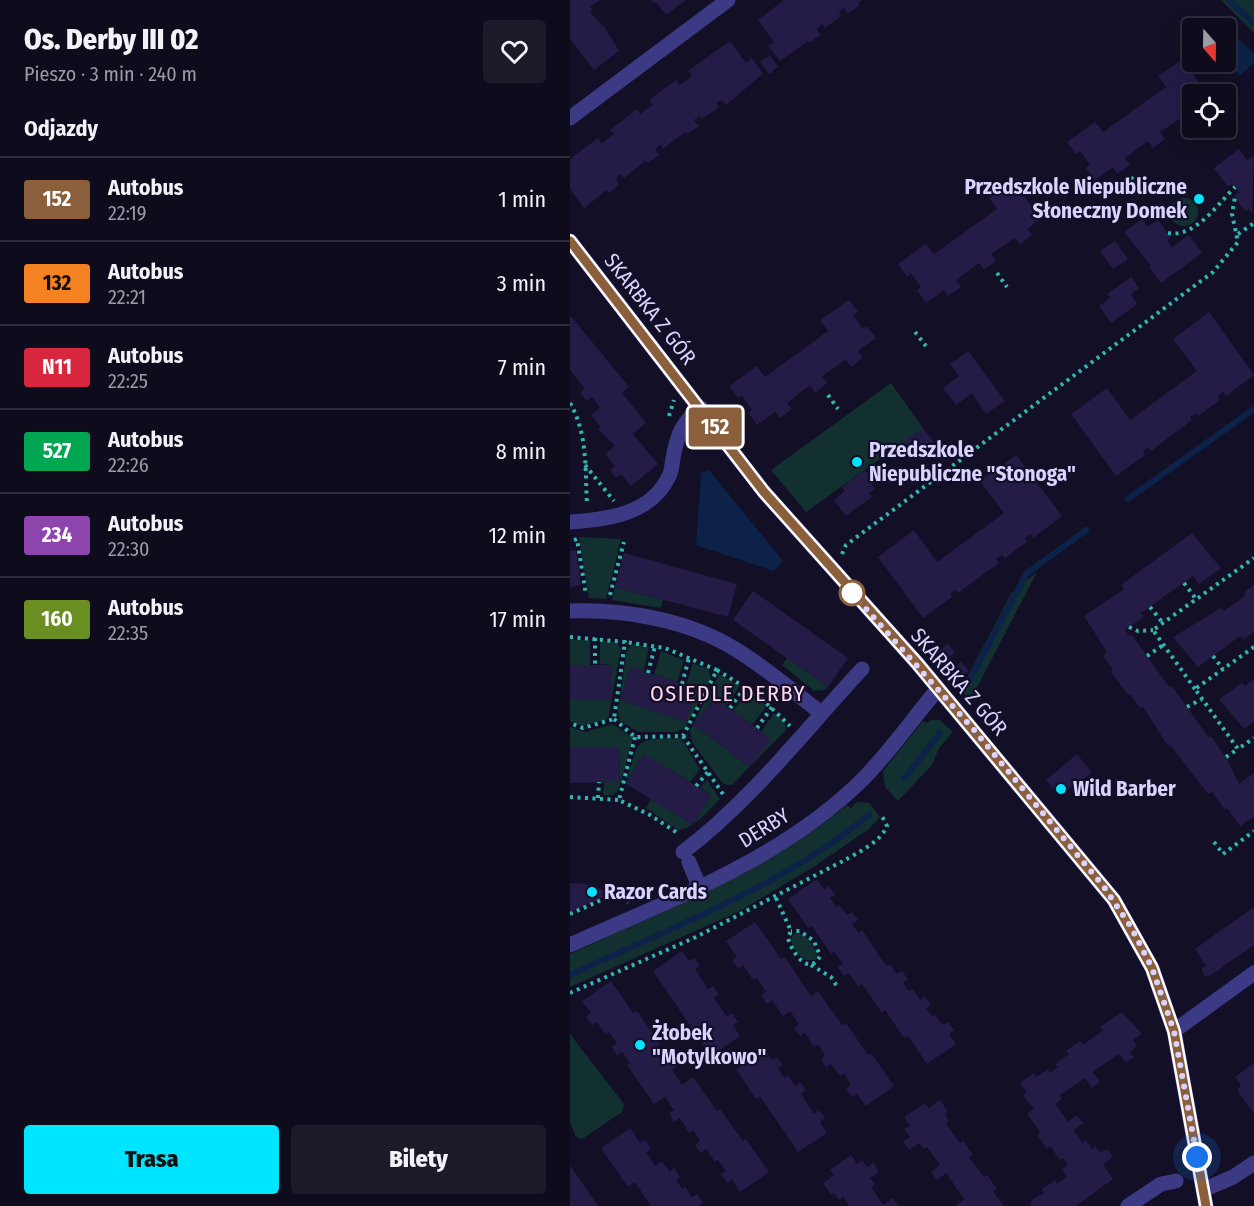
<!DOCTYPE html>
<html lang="pl">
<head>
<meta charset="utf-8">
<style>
  :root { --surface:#0e0b1c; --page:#1c1929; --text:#f1f3f6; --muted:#9b9ba3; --line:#2e2b3b; --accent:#00e5ff }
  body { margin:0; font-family:"Fira Sans Condensed",sans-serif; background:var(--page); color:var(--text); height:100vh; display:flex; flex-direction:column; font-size:22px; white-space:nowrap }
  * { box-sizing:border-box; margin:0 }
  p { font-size:20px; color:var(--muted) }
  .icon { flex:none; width:33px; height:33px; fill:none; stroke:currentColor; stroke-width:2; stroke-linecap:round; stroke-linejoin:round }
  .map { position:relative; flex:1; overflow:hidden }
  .details { display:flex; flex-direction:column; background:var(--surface); width:570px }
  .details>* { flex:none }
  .badge { padding:0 12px; border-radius:4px; font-size:21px; line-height:39px }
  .needle { width:39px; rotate:160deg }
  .buttons { position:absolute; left:612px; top:18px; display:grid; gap:12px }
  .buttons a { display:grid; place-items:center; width:54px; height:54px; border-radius:6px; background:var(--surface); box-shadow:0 6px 24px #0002,0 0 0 2px var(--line); font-size:30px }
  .you { position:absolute; width:30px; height:30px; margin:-15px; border:4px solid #fff; border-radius:50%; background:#1a73e8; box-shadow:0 0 0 9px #1a73e833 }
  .map>.badge { position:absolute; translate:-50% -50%; box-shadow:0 0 0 3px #fff }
  h2 { padding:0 24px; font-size:22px; line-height:54px }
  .round { display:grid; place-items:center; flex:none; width:63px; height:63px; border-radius:6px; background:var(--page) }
  .overview { display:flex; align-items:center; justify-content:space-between; height:102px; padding:0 24px }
  h1 { font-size:28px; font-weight:800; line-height:45px }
  .cta { display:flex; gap:12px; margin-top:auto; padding:12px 24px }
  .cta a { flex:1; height:69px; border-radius:6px; background:var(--accent); color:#111; font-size:24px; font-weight:800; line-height:69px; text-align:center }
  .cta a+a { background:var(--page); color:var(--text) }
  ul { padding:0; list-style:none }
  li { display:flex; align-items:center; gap:18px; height:84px; padding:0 24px; border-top:2px solid var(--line) }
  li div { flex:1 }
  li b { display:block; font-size:22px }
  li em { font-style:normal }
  li .badge { min-width:66px; font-weight:700; text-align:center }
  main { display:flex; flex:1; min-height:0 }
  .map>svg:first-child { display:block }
  .green { fill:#12302f }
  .water { fill:#0c2248 }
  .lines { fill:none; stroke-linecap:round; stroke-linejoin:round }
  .stream { stroke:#0c2248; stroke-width:6 }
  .building { fill:#241b47 }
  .path { stroke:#2fb8b0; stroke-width:4; stroke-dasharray:3 4.5; stroke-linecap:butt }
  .minor { stroke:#3d3a85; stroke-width:15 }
  .line-casing { stroke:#fff; stroke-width:14 }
  .line { stroke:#8b5e3c; stroke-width:9 }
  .walk { stroke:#d9d4ff; stroke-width:6; stroke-dasharray:0 10.8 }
  .poi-dot { fill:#00e5ff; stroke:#130f26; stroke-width:2 }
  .stop-dot { fill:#fff; stroke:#8b5e3c; stroke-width:3 }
  .labels { text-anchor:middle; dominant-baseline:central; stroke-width:4.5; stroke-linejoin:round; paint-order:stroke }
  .poi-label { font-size:21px; font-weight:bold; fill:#d9d4ff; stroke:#130f26; text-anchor:start }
  .street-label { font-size:21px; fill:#d9d4ff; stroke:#130f26 }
  .neighbourhood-label { font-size:22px; letter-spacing:1.5px; fill:#ffd6f0; stroke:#130f26 }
</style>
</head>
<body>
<main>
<section class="details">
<div class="overview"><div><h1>Os. Derby III 02</h1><p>Pieszo · 3 min · 240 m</p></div><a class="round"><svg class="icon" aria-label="heart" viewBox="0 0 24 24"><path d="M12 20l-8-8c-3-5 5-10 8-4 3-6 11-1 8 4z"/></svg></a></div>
<h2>Odjazdy</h2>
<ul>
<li><span class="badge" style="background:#8b5e3c;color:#fff">152</span><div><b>Autobus</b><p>22:19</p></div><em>1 min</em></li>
<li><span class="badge" style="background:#f58220;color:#111">132</span><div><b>Autobus</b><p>22:21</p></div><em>3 min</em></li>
<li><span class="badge" style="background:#d7263d;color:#fff">N11</span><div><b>Autobus</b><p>22:25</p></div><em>7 min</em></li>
<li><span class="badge" style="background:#00a651;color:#fff">527</span><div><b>Autobus</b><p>22:26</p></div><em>8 min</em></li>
<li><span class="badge" style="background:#8e44ad;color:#fff">234</span><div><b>Autobus</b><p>22:30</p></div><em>12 min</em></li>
<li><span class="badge" style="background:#6b8e23;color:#fff">160</span><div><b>Autobus</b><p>22:35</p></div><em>17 min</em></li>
</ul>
<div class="cta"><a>Trasa</a><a>Bilety</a></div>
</section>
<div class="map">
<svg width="684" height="1206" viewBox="0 0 684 1206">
  <rect width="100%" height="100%" fill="#130f26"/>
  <path class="green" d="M651 0H684V33Z
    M600 212a14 14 0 1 1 28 0a14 14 0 1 1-28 0Z
    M321 383 353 428 236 512 201 470Z
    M9 537 51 539 36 599 19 598Z
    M467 572 400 701 391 689 442 592Z
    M45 587 93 600 91 608 42 600Z
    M0 640H20V665H0Z
    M30 641 47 643 51 649 38 719 12 726 0 721V699L42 698V665L30 664Z
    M65 644 79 647 74 671 61 667 50 700 116 721V685L123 663 138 669 141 678 115 728 106 732H68L50 721 48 711 57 649Z
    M91 651 114 660 107 682 84 674Z
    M217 658 258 687 255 690 244 691 212 665Z
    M149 674 170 686 156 706 144 697 124 725 180 767 191 732 204 713 215 722 216 730 162 785 153 784 122 742 120 731Z
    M178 691 197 706 182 725 163 711Z
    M361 720H370L383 732 369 748 362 765 328 801 315 787 313 771 353 721 357 723Z
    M43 724 63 738 48 791 43 795H33L34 782H50L49 747H0V727L15 732Z
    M111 738 130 769 120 782 74 754 56 784C69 739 62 739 111 738Z
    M137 780 150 799C138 811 125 828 108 830L76 808 81 799 123 825 141 795 130 788Z
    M287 802 299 803 310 817 299 829 245 866 170 911 0 987V954C96 910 195 873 277 805L281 808Z
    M225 933C237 935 244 944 247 956L245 960H235L223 948 221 938Z
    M0 1034 54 1104 52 1112 12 1139 6 1137 0 1122Z"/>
  <path class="water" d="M656 26 684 54V63L669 76 656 57V28H653Z
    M139 470 213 561 204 571 126 545 131 473Z"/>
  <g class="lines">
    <path class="stream" d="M659 0 684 23
      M558 499 684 409
      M401 678 456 574 516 530
      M334 779 370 733
      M0 975C102 927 211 887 299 815"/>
  </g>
  <path class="building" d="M0 0H30L20 7 22 10 20 12 35 28 49 51 24 70 0 39Z
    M81 0H116L96 15 86 2 84 3Z
    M214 0H292L288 3 290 5 278 14 274 8 269 12 271 16 255 28 252 24 247 28 250 35 239 43 238 41 210 61 198 46 204 42 188 20Z
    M160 41 176 63 182 58 193 74 156 105 151 100 146 103 149 107 132 119 129 116 124 120 129 126 118 134 115 132 93 149 90 145 85 149 89 155 78 163 75 161 54 178 51 174 46 178 49 185 39 193 37 190 14 208 0 189V159L28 138 32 143 44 134 40 130 67 109 70 114 83 105 79 100 106 80 110 85 122 76 118 71Z
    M200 55 208 67 199 74 190 62Z
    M617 56 625 68 621 71 631 85 635 82 645 94H622V119L618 122 614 116 590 132 595 139 583 148 578 141 555 158 560 165 547 174 543 167 525 180 516 168 520 165 510 151 506 154 497 142 525 122 533 132 596 87 588 76Z
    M669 149 677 160 684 156 682 214 679 209 675 211 664 196 669 192 662 184 658 187 644 168Z
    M447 178 456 190 452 193 462 207 466 204 475 216 457 229 462 235 450 244 445 238 431 247 421 254 426 261 414 270 409 263 386 280 391 287 378 296 374 290 356 303 347 290 351 287 341 273 337 277 328 264 356 244 364 254 427 209 419 198Z
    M572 219 577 227 588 220 601 238 597 240 602 247 619 235 632 253 591 283 579 267 581 266 554 232Z
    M545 241 558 259 543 269 530 251Z
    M561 277 569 288 561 294 567 304 541 323 529 306 540 298 537 294Z
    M279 300 288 312 283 315 293 329 297 326 306 338 288 351 293 358 281 367 276 360 262 369 252 376 257 383 245 393 240 385 217 403 222 409 210 418 205 412 187 425 178 412 182 410 172 396 168 398 159 386 187 366 195 377 258 331 250 320Z
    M639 312 684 375 656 396 653 392 648 396 650 400 628 416 626 413 620 417 622 420 581 451 578 447 573 451 575 455 546 476 501 414 537 388 560 420 627 371 603 339Z
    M0 315 59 387 52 393 76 423 63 434 88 464 61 486 51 474 46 478 40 470 45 466 35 454 45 446 28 429 31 427 21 415 30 408 22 397 17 401 10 393 15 389 0 370Z
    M398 351 435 401 416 414 402 393 386 405 373 388 389 376 380 364Z
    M353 428 364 442 340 460 329 445Z
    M446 455 492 516 463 538 460 534 455 538 457 542 435 558 432 555 426 559 429 563 388 593 385 590 380 594 382 597 353 618 308 557 344 530 367 562 434 513 410 481Z
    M295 470 303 481 301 483 305 489 299 493 302 497 276 516 264 500 275 491 272 487Z
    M622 533 651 568 629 584 623 576 571 613 574 617 555 630 560 637 562 635 599 687 602 686 639 738 641 736 657 759 669 784 684 773V817L670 826 657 808 655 810 642 792 638 794 600 745 598 746 573 707 570 708 560 694 558 695 541 672 543 670 533 656 537 652 514 616 554 589 551 585Z
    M6 550 11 585 0 587V551Z
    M54 553 167 584 158 617 45 587Z
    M684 585V632L673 640 670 636 628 667 603 637 651 608 654 611 675 596 674 592Z
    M183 591 278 658 258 687 163 620Z
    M378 644 385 653 373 662 366 653Z
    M391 662 399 671 388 680 381 671Z
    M0 665H42V699H0Z
    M61 667 127 688 116 722 50 700Z
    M684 679V721L674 729 649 699 672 683 675 686Z
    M144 697 201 739 180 767 124 725Z
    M0 747H49L50 782 0 783Z
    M74 754 141 795 123 825 56 784Z
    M507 754 522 773 495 792H486L476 780Z
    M247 879 254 890 259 886 265 895 260 898 266 907 269 905 277 915 282 912 288 920 282 924 289 933 292 930 316 966 320 964 327 974 332 971 338 979 333 983 339 991 343 989 350 1000 355 996 361 1005 356 1008 362 1017 365 1015 373 1025 378 1022 384 1030 379 1034 386 1044 357 1064 338 1036 334 1038 315 1010 312 1013 292 984 288 986 279 973 274 976 268 967 273 964 264 952 261 954 242 926 238 928 218 899Z
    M0 883 16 884 36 891 32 898 0 912Z
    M684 907V945L638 977 634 976 632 968 636 966 625 949Z
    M185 922 211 959 215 957 241 996 248 991 272 1025 276 1023 298 1055 301 1053 324 1086 296 1106 287 1094 282 1097 276 1089 281 1085 274 1074 270 1076 261 1064 256 1067 251 1059 255 1055 248 1044 244 1047 235 1033 230 1036 224 1028 229 1024 220 1011 213 1016 202 1000 197 1004 191 995 196 992 187 978 183 980 173 965 168 968 162 960 167 957 156 941Z
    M112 951 119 961 124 958 130 966 125 969 138 989 143 986 149 994 144 998 157 1017 162 1013 168 1022 163 1025 170 1036 141 1056 83 971Z
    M41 981 63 1013 67 1011 90 1044 86 1047 96 1061 101 1057 107 1066 102 1069 112 1085 123 1077 147 1111 150 1109 173 1141 176 1139 199 1172 170 1192 162 1179 157 1183 151 1174 156 1171 148 1160 145 1162 136 1149 131 1153 125 1145 130 1141 123 1130 119 1133 110 1118 104 1122 99 1113 104 1110 95 1097 84 1104 57 1065 60 1063 52 1052 47 1055 42 1047 47 1043 39 1032 36 1035 27 1022 22 1025 16 1017 21 1013 12 1001Z
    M552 1012 572 1034 563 1040 567 1046 560 1052 564 1057 556 1063 549 1054 523 1072 530 1082 522 1088 515 1078 489 1096 492 1099 485 1104 498 1122 507 1115 513 1123 504 1130 512 1143 516 1140 522 1149 525 1146 530 1153 537 1149 543 1157 533 1164 543 1179 506 1206H462L460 1203 464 1198 474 1193 472 1189 485 1180 487 1184 497 1177 492 1169 498 1165 493 1158 490 1160 480 1146 477 1149 467 1135 470 1132 457 1114 464 1109 453 1095 457 1092 450 1083 464 1073 466 1077 478 1069 480 1073 488 1067 485 1064 499 1054 496 1051 510 1041 513 1045 533 1030 530 1027Z
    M195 1050 202 1060 207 1057 213 1065 208 1068 214 1078 218 1075 225 1086 230 1082 236 1090 231 1094 244 1114 249 1110 255 1118 250 1122 257 1133 228 1152 190 1096 186 1099 166 1069Z
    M684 1063V1114L667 1090 671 1086 665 1077Z
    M370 1100 378 1112 375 1114 379 1121 376 1124 390 1143 393 1141 403 1155 399 1157 414 1177 417 1175 427 1189 423 1191 434 1206H385L394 1199 376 1173 367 1180 361 1172 370 1165 357 1147 354 1149 349 1143 339 1150 333 1141 340 1137 334 1129 340 1126 334 1117 355 1103 359 1108Z
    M60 1128 70 1143 75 1140 81 1149 76 1152 85 1166 92 1161 100 1172 104 1168 110 1177 106 1180 112 1189 115 1187 122 1197 127 1194 133 1202 128 1206H81L65 1182 58 1187 31 1148Z
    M281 1155 287 1164 292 1160 297 1167 304 1163 309 1172 300 1178 305 1185 301 1187 313 1205 323 1198 328 1206H279L273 1197 269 1200 264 1193 261 1195 253 1183 264 1175 260 1170Z
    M0 1165 28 1206H0Z"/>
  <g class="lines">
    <path class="path" d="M561 177 569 189
      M598 233C625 238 647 205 665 187
      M668 234 684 223
      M427 273 437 287
      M345 332 356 346
      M258 395 268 409
      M0 403C18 434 15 470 17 505
      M99 416 104 400
      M15 465 44 501
      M4 540 7 539 16 595
      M272 554 276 545 643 272 668 242 662 214 665 197
      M614 583 626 599
      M40 595 54 542
      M580 607 593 623
      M559 627 568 631 583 630
      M0 637 55 642 44 719 13 728 0 723
      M25 638V665
      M684 647 625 689 668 749 684 738
      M577 656 593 645
      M643 656 653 669
      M147 670 189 696 220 726
      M78 673 85 646
      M112 684 119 658
      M625 689 583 630 684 558
      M617 707 632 699
      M160 708 175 687
      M44 719 65 737 113 736 147 670 95 648 55 642
      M187 728 202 707
      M113 736 155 797
      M65 737 49 800 80 815 109 834
      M656 757 668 749
      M126 786 138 772
      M0 797 49 800
      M28 798 29 782
      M644 842 653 854 684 831
      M206 898 221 931 218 938C221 951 239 978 250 956L244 941 230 931H221
      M0 914 49 892 58 903
      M241 965 261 977 268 988
      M0 993 126 937 273 861C287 853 311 842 317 826L312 816"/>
    <path class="minor" d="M0 118 158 0
      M0 241 194 492 347 663 544 900 582 968 604 1031 636 1206
      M0 522C36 520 82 514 99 476 102 471 102 463 103 458 107 435 112 422 131 408
      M0 611C55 609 118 620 165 649 195 667 223 691 251 713
      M113 852C181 801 234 731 292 669
      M119 862 129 886
      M0 945C102 899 211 860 292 780 320 752 343 718 368 689
      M604 1031 684 973
      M633 1190 663 1177 684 1163
      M558 1206 591 1184 606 1181"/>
  </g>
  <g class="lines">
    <g class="line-casing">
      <path id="line" d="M0 241 194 492 347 663 544 900 582 968 604 1031 636 1206"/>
    </g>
    <use href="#line" class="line"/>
    <path class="walk" d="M282 593 404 730 534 887 561 927 582 968 604 1031 627 1157"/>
  </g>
  <g class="poi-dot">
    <circle cx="629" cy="199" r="6"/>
    <circle cx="287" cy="462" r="6"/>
    <circle cx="491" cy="789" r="6"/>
    <circle cx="22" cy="892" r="6"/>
    <circle cx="70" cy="1045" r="6"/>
  </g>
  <circle class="stop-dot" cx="282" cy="593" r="12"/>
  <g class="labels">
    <g class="poi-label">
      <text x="617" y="187" text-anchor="end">Przedszkole Niepubliczne<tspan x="617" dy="24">Słoneczny Domek</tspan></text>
      <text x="299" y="450">Przedszkole<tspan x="299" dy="24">Niepubliczne "Stonoga"</tspan></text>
      <text x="503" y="789">Wild Barber</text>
      <text x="34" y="892">Razor Cards</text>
      <text x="82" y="1033">Żłobek<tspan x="82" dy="24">"Motylkowo"</tspan></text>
    </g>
    <g class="street-label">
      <text transform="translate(80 309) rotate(52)">SKARBKA Z GÓR</text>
      <text transform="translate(389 682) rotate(49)">SKARBKA Z GÓR</text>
      <text transform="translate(194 828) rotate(-32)">DERBY</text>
    </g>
    <g class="neighbourhood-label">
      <text x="158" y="693">OSIEDLE DERBY</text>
    </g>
  </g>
</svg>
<div class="buttons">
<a><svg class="needle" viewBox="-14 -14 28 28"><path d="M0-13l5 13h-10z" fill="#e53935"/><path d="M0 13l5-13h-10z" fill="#9b9ba3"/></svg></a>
<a><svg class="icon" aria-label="locate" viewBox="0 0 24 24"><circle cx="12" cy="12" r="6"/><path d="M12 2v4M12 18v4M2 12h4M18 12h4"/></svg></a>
</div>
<div class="you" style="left:627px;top:1157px"></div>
<b class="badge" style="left:145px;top:427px;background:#8b5e3c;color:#fff">152</b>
</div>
</main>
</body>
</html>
